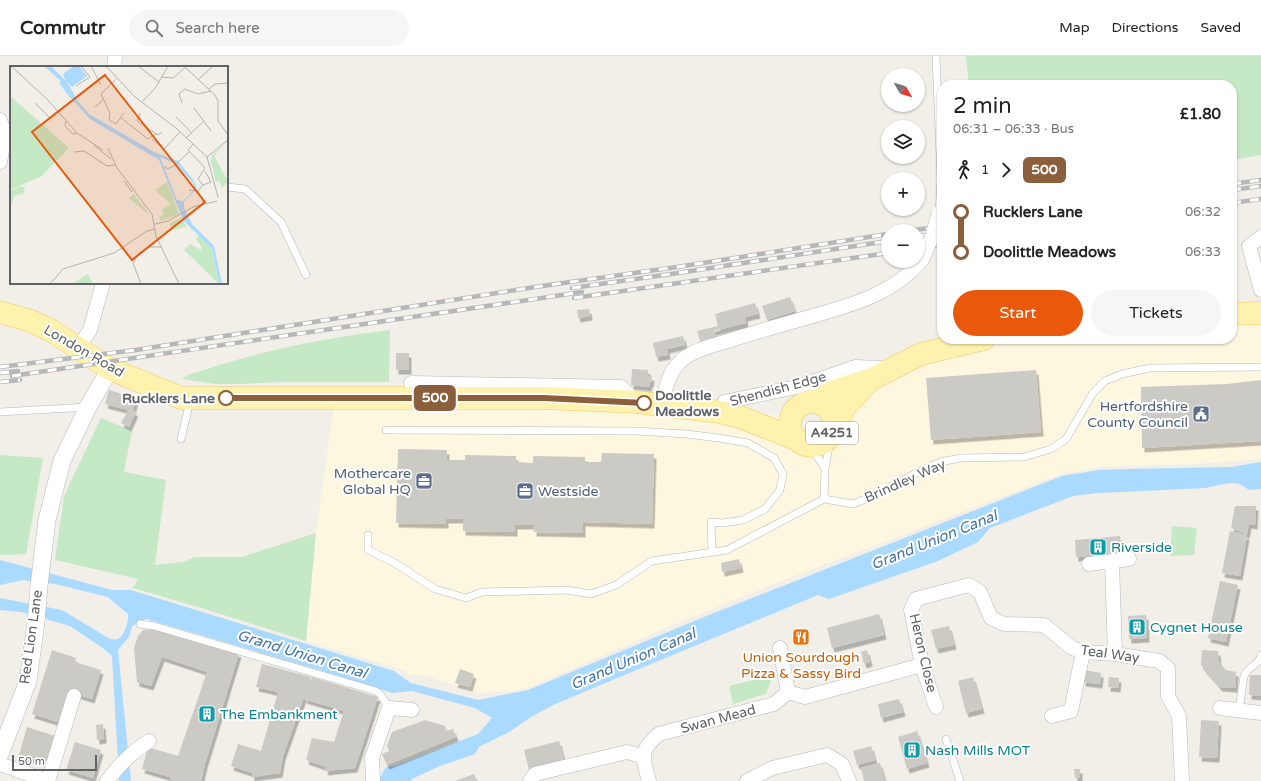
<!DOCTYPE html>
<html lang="en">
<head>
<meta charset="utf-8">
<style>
  :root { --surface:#fff; --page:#f6f6f6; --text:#222; --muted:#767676; --line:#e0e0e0; --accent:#ea580c }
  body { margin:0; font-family:"Varela Round",sans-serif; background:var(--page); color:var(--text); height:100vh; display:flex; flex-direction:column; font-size:15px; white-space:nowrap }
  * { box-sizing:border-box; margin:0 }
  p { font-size:13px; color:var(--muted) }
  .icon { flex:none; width:22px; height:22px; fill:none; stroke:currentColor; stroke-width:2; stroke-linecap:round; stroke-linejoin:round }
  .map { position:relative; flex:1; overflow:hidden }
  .details { position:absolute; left:937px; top:24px; width:300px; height:264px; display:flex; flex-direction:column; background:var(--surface); border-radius:16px; box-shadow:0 1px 3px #0004 }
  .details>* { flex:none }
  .badge { padding:0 8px; border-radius:6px; font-size:14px; line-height:26px }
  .needle { width:26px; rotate:128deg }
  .tools { position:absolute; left:881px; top:12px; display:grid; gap:8px }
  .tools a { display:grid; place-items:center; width:44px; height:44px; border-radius:50%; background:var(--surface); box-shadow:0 1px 3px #0004; font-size:20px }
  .scale { position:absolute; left:12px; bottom:10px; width:85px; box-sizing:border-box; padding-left:4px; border:2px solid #5f6368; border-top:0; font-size:11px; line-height:14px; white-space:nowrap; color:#5f6368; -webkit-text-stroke:3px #fff; paint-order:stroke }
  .map>.badge { position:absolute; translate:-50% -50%; box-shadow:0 0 0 2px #fff }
  .legs { display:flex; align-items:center; gap:6px; height:44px; padding:0 16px; font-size:13px }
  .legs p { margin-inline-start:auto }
  .summary { display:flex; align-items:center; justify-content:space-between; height:68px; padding:0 16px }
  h1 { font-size:22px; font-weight:600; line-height:30px }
  .primary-button { display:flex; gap:8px; margin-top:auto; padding:8px 16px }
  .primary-button a { flex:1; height:46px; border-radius:24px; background:var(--accent); color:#fff; font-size:16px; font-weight:600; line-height:46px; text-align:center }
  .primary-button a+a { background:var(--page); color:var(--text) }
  ul { padding:0 16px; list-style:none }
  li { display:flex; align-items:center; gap:14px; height:40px; font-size:15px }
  li i { display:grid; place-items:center; width:6px; height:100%; margin:0 5px; background:currentColor }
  li i::after { content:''; width:10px; height:10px; margin:-5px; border:3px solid; border-radius:50%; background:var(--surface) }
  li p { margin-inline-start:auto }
  li:first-child i { background:linear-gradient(#0000 50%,currentColor 0) }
  li:last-child i { background:linear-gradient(currentColor 50%,#0000 0) }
  header { display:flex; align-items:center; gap:24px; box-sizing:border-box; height:56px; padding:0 20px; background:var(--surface); border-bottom:1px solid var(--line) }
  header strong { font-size:19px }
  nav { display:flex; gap:22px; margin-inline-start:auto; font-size:14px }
  .search { width:280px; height:36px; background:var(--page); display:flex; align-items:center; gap:10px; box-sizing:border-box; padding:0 14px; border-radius:22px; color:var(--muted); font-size:15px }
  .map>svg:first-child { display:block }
  .commercial { fill:#fef7e0 }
  .green { fill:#c5e8c5 }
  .water { fill:#aadaff }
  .building { fill:#cccac5; filter:url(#shadow) }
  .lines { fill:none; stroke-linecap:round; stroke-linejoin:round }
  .service-casing { stroke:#b5b8bc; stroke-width:8 }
  .minor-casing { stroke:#b5b8bc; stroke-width:15 }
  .tertiary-casing { stroke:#b5b8bc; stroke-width:18 }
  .primary-casing { stroke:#f2c960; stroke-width:23 }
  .service { stroke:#fff; stroke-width:7 }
  .minor { stroke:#fff; stroke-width:14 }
  .tertiary { stroke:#fff; stroke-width:17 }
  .primary { stroke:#fff2af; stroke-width:22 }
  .rail-casing { stroke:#b6b7b8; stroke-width:4.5 }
  .rail { stroke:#fff; stroke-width:3; stroke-dasharray:9; stroke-linecap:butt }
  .minor-bridge-casing { stroke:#b5b8bc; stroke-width:15; stroke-linecap:butt }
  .minor-bridge { stroke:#fff; stroke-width:14 }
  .line-1-casing { stroke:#fff; stroke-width:9 }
  .line-1 { stroke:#8b5e3c; stroke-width:6 }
  .stop-1-dot { fill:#fff; stroke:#8b5e3c; stroke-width:2 }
  .labels { text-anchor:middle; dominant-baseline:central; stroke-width:4; stroke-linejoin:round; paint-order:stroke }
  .shield { fill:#fff; stroke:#8f9295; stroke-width:1 }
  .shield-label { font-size:13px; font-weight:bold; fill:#5f6368 }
  .street-label { font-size:14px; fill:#5f6368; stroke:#fff }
  .stop-label { font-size:14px; font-weight:bold; fill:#5f6368; stroke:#fff; text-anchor:start }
  .service-label { font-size:14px; fill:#4e5e75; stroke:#fff; text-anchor:end }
  .culture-label { font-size:14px; fill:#0d838f; stroke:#fff; text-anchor:start }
  .food-label { font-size:14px; fill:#c56008; stroke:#fff }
  .water-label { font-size:15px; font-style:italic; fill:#4174aa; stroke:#fff }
  .inset-road { fill:none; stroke:#b3b3b1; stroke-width:1 }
  .view { fill:#e8590c; fill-opacity:0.15; stroke:#e8590c; stroke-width:2 }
  .inset-edge { fill:none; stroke:#5f6368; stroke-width:2 }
</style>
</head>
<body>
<header>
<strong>Commutr</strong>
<div class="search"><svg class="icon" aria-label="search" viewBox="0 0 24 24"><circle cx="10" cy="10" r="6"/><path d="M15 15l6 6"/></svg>Search here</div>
<nav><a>Map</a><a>Directions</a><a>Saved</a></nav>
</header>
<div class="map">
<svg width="1261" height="725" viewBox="0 0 1261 725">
  <defs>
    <filter id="shadow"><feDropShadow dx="2.5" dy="4.5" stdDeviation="0" flood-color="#0004"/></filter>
  </defs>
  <rect width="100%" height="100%" fill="#f1efe8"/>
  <path class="commercial" d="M1261 257V403L1194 408 1101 411 1061 418 761 533 675 568 528 632 505 636 479 637 423 619H408L407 615 306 585 316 477 335 342 740 361 793 358 798 384 810 389 825 385 834 371 872 323 984 283H1232V258Z"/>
  <path class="green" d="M966 0H1261V99L1232 104V29H969Z
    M390 274 389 326H280L239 328H216L182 323C189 317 204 315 213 311 270 293 331 281 390 274Z
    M101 362 132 375 124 416 166 424 155 509 183 506 195 501H242L316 477 306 585 208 554 133 532 138 523 55 504 64 440Z
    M0 399 43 402 26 498 0 499Z
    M1172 470 1197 472 1194 499 1170 500Z
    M773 619 766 638 733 648 729 630Z"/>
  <path class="water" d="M1261 406V433L1249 434 1240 428 1232 427 1218 429 1206 432 1099 437 1073 440 990 472 978 486 938 505 829 543 818 539 634 615 553 649 531 661 509 676 479 691 475 698 440 710 412 723 411 725H378L386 711 395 710 478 678 492 662 475 652 412 635 392 637 323 615 146 563 132 570 129 581 118 594 131 725H119L112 600 104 593 70 570 22 556 0 554V542L62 554 110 583C112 583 114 584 117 583 124 582 129 565 128 558L108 541 55 528 23 524 0 529V504L112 534H131L394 615 411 627 478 644 528 634 709 559 1062 420 1099 414 1128 413 1231 411Z"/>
  <path class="building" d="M790 241 795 255 767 264 762 250Z
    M755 247 758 258 745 261 746 267 714 275 716 281 700 285 697 275 718 270 715 258Z
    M589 253 590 260 578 262 577 254Z
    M683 280 685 289 667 293 668 299 656 301 653 287Z
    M396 297H409V314H396Z
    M632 313 648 314V320H652L651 327H650L649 331 631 329Z
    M1036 314 1041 376 931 384 926 322Z
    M1261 324V385L1142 392 1141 331 1227 328Z
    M109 334 136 342 133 355 136 356 129 371 121 367 128 354 105 348Z
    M398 393 447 394V404H465V399L516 400V406L533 407V400L585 401V406H601L602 397 654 398 652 468 583 466V477L534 476V469H515V476L463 475V463H446V468L396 467Z
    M1235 450H1256L1255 469 1249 468 1247 478 1231 472Z
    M1230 475 1247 479 1240 520 1222 517Z
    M1120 480 1121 498 1076 501 1075 484Z
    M739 503 741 512 722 516 721 507Z
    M1220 525 1238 529 1226 586 1208 582Z
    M879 558 884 579 832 592 827 572Z
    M1146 559 1147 582 1129 583 1128 560Z
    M949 570 954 589 936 593 931 574Z
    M152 573 239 597 205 708 201 725H170V721L142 713 148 691 178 700 207 616 162 601 151 630 137 626 134 592 138 580 143 574Z
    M52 594 76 602 75 606 101 614 92 643 70 636 61 667 32 658Z
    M867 594 870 606 864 608 861 596Z
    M1202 594 1218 595 1219 606 1226 614 1236 616 1235 632 1220 631 1201 609Z
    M262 608 311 621 283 700 280 717 252 721V717L231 710 238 688 261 695 278 636 256 631Z
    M460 613 474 618 470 631 455 627Z
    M1084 614 1101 617 1100 628 1083 626Z
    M1250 619H1261V640L1249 639Z
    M312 621 378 641 355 712 325 715 326 711 306 704 312 682 334 686 344 655 304 643Z
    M973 621 982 653 966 657 958 625Z
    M1109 621 1119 622 1118 632 1108 631Z
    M899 643 903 656 881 662 878 648Z
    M425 664 445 670 446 675 453 673 456 681 387 709 382 698 389 695 387 690 392 676Z
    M1201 664 1219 665 1217 702 1199 701Z
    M103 668 104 683 97 684 96 669Z
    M27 671 55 680 46 707 19 699Z
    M917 675 927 707 907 713 898 681Z
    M559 685 564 705 529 714 524 694Z
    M75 686 101 694 93 722 66 714Z
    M871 690 875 704 857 709 853 695Z
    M880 707 885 725H864L861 712Z
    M1074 713H1080V721L1075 722Z
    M474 718 477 725H455Z"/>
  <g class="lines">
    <g class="service-casing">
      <path id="service" d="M936 0 941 124 939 157
        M227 131 245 133 281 166 306 219
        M0 356 88 351
        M386 374 636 375 686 378 719 382 748 387 774 402 783 418 780 434 765 453 743 464 722 467 711 466 712 496
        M181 383 190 345
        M810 389 825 413
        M824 443 853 448 873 440 916 417 940 406 961 402 1024 401 1051 393 1066 383 1093 337 1105 325 1122 318 1150 312 1261 311
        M368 479V494L395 507 435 533 466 542 482 536 567 534 591 538 616 529 652 505 727 494 824 443 825 413 831 379
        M140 568 154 570 376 635 380 638 389 652
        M1239 654 1244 620C1248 610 1260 609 1261 599
        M946 683 960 725"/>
    </g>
    <g class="minor-casing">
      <path id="minor" d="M114 11 115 0
        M0 64 5 79 0 106
        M1261 181 1249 190 1261 234
        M78 292 90 274 103 227
        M411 327 621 331 636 346
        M662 349C665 335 668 317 679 307 691 294 712 290 728 285 756 276 785 268 813 260 854 248 893 238 922 204
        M720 356 724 346 797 331 855 311 880 312 887 315
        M1112 505 1115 598
        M1089 508 1129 503
        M780 592 788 636
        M936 651 922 609 911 554 916 543 969 529 980 536 991 562 1004 568 1044 569 1072 592 1083 596 1115 598 1159 605 1168 612V640L1179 660 1182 725
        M1220 652 1261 657
        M1052 660 1071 655 1083 596
        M0 708 48 725
        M48 725 74 640
        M107 725C119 709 132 696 149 685
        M373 725 372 702 389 652 412 654
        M530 725 535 718 627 696 642 700
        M649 725C643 701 638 696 659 678L774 648 788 636 805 641 922 609
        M747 725 772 712 827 699 842 708 849 725"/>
    </g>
    <g class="tertiary-casing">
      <path id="tertiary" d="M0 698 28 625 36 566 39 530 47 464 62 405 88 351 110 313"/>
    </g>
    <g class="primary-casing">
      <path id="primary" d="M0 256 31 265 52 275 110 313 181 342H544L636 346 720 356 740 361 798 384
        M1232 258 1261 257
        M809 346 837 334 872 323 921 298 984 283
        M790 368a22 22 0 1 1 44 0a22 22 0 1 1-44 0Z
        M834 371 845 351 869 325"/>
    </g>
    <use href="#service" class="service"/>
    <use href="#minor" class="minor"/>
    <use href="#tertiary" class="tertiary"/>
    <use href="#primary" class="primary"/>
    <g class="rail-casing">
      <path id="rail" d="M1232 128 1261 124
        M1232 134 1261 130
        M1232 147 1261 143
        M908 175 942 170
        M918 180 942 177
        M918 192 942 189
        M572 232 678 217 888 185
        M574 242 888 197
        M0 311 136 294 535 231 677 211 888 178
        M0 317 18 315
        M12 320 582 236
        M0 326 20 324"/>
    </g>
    <use href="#rail" class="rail"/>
    <g class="minor-bridge-casing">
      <path id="minor-bridge" d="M922 204 932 181 939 157"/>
    </g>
    <use href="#minor-bridge" class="minor-bridge"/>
  </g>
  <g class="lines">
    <g class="line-1-casing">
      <path id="line-1" d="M226 342H544L644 347"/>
    </g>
    <use href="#line-1" class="line-1"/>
  </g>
  <defs>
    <g id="civic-square" transform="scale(0.9)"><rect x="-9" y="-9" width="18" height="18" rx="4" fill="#5c6f8a" stroke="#fff"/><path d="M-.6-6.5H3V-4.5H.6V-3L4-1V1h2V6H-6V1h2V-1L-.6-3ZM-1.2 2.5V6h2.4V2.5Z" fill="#fff"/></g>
    <g id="office-square" transform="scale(0.9)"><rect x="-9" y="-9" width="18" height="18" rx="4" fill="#5c6f8a" stroke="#fff"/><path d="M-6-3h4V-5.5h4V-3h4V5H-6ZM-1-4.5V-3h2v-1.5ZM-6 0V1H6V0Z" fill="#fff"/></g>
    <g id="building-square" transform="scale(0.9)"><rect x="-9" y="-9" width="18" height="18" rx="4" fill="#0f9aa8" stroke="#fff"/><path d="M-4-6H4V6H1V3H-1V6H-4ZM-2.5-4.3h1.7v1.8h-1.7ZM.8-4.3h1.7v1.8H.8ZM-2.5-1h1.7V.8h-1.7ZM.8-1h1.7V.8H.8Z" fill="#fff"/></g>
    <g id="restaurant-square" transform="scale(0.9)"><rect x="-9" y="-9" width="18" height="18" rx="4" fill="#e8710a" stroke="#fff"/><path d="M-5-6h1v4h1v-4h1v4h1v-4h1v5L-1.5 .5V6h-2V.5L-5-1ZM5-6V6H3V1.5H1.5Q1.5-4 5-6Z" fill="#fff"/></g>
  </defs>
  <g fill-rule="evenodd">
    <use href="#civic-square" x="1201" y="358"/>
    <use href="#office-square" x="424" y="425"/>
    <use href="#office-square" x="525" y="435"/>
    <use href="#building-square" x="1098" y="491"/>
    <use href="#building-square" x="1137" y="571"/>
    <use href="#restaurant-square" x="801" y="581"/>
    <use href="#building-square" x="207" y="658"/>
    <use href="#building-square" x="912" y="694"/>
  </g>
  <g class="stop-1-dot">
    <circle cx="226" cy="342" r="7"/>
    <circle cx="644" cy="347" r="7"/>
  </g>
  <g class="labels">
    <rect class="shield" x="806" y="366" width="52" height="22" rx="3"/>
    <g class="shield-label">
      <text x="832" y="377">A4251</text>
    </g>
    <g class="street-label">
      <text transform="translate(84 295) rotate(30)">London Road</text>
      <text transform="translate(778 333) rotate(-15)">Shendish Edge</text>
      <text transform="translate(905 425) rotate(-24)">Brindley Way</text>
      <text transform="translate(31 581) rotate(-82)">Red Lion Lane</text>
      <text transform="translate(923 597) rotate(77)">Heron Close</text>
      <text transform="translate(1110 598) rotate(8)">Teal Way</text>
      <text transform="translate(718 663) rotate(-15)">Swan Mead</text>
    </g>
    <g class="stop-label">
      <text x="655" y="339">Doolittle<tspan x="655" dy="16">Meadows</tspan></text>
      <text x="215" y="342" text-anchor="end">Rucklers Lane</text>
    </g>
    <g class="service-label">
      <text x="1188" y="350">Hertfordshire<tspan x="1188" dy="16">County Council</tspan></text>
      <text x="411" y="417">Mothercare<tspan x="411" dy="16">Global HQ</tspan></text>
      <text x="538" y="435" text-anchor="start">Westside</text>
    </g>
    <g class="culture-label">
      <text x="1111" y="491">Riverside</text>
      <text x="1150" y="571">Cygnet House</text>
      <text x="220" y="658">The Embankment</text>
      <text x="925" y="694">Nash Mills MOT</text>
    </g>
    <g class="food-label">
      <text x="801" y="601">Union Sourdough<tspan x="801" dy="16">Pizza &amp; Sassy Bird</tspan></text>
    </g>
    <g class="water-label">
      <text transform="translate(934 484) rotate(-22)">Grand Union Canal</text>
      <text transform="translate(302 598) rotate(17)">Grand Union Canal</text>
      <text transform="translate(633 603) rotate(-23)">Grand Union Canal</text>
    </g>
  </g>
  <g transform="translate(10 10)">
    <rect width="218" height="218" fill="#f1efe8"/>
    <path d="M0 30 59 82 32 110 0 124ZM213 80 204 90 218 115 212 122 209 115 206 116 201 96 202 89ZM157 116 169 148 151 155 149 151 154 148 152 143 161 138 145 124ZM12 120 15 123 13 128 5 129 0 142V125ZM124 128 136 144 140 150 119 132ZM170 152 177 160 165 164 159 158ZM189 169 202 183 209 218 174 184 180 178 191 184V180L186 173ZM78 208 83 218H62Z" fill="#c5e8c5"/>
    <path d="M41 0 56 15 53 8 64 0H69L77 10 62 21 57 16 68 35 79 48 144 86 168 95 184 115 187 123 174 135V142L182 158 204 180 212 218 209 216 202 183 173 154 149 94 80 53 59 30 49 17 51 15 35 1ZM150 91 166 98 183 117 185 123 173 135 167 134Z" fill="#aadaff" fill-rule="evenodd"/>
    <path class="inset-road" d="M1 0 37 33 67 67 93 84M81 0 91 19M96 0 125 31 166 62 197 91 208 131M128 0 149 16M176 2 205 29 208 35V55L218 69M152 11 163 12 177 0M106 13 91 28 100 47 99 54 106 58 114 47M188 14 203 0M66 20 80 11 71 0M199 23 205 18 218 17M133 35 146 21 158 0M25 37 40 52 48 45M172 37 169 28 175 23 188 28 201 25M85 41 94 33M184 42 201 65M130 47 127 55 148 69 152 66M166 51 182 67M111 52 138 73 146 68M56 55 55 60 63 68 67 67M176 72 194 55M142 73 154 83 170 66M183 78 178 84 195 102 188 113 193 119M84 79 101 93M98 82 107 102 142 148 146 170 169 218M64 86 74 85 97 100 105 99M197 91 218 74M155 100 157 103 164 100 179 86M114 115 122 126M179 124 188 125 194 138M188 125 193 119 201 116 195 105M145 158 158 155 183 141 207 135M40 218 53 203 104 187 137 165 145 163M131 218 123 197 129 187 140 181H151"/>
    <path class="view" d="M95 9 195 136 122 194 22 66Z"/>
    <rect width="218" height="218" class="inset-edge"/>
  </g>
</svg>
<div class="tools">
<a><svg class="needle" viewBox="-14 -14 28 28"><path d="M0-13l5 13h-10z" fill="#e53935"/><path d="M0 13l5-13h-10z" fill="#767676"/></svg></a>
<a><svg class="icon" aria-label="layers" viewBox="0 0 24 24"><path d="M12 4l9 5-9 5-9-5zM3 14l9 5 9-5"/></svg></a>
<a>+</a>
<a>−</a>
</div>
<div class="scale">50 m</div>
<b class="badge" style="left:435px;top:342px;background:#8b5e3c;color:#fff">500</b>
<section class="details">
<div class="summary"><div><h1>2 min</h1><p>06:31 – 06:33 · Bus</p></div><b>£1.80</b></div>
<div class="legs"><svg class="icon" aria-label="walk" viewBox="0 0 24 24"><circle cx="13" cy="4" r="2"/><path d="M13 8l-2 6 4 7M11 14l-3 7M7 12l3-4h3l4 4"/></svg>1<svg class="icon" aria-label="forward" viewBox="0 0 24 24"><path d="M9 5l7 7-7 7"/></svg><b class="badge" style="background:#8b5e3c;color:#fff">500</b></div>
<ul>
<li><i style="color:#8b5e3c"></i><b>Rucklers Lane</b><p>06:32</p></li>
<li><i style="color:#8b5e3c"></i><b>Doolittle Meadows</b><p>06:33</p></li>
</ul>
<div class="primary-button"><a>Start</a><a>Tickets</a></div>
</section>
</div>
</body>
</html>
